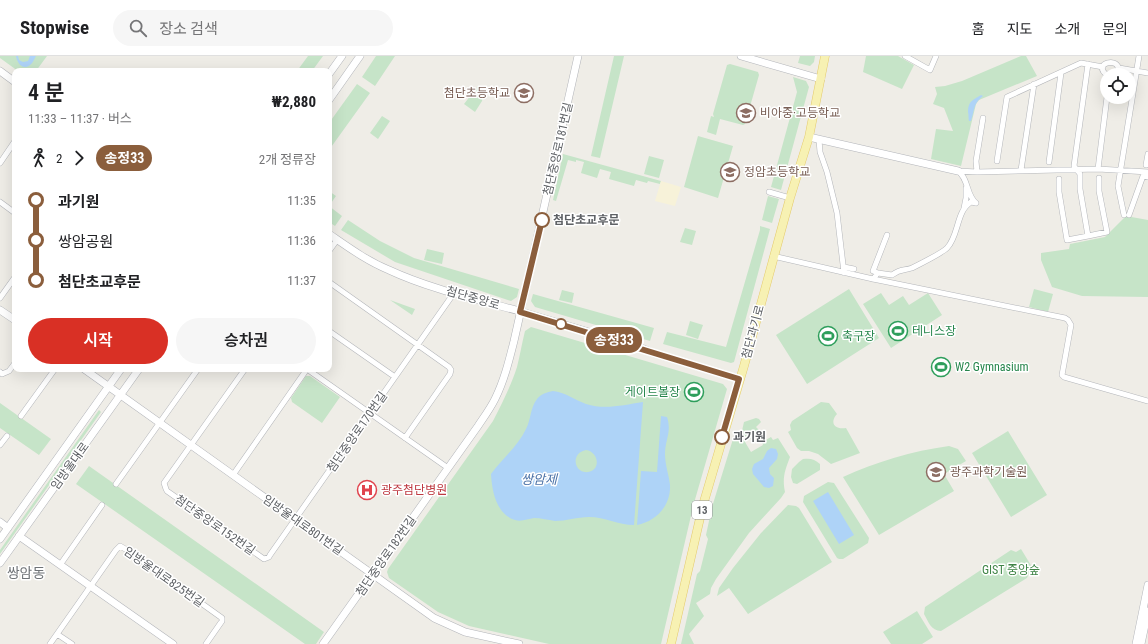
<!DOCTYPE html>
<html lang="ko">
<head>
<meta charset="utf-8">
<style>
  :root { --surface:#fff; --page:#f6f6f6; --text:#202124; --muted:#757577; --line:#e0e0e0; --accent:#d93025 }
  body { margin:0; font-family:"Roboto Condensed","Noto Sans KR",sans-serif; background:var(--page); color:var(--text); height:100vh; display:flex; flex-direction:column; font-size:15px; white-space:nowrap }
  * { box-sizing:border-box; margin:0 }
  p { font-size:13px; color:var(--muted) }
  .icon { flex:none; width:22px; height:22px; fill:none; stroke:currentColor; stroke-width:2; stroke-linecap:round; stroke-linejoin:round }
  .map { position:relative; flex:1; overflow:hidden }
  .side { position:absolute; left:12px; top:12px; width:320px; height:304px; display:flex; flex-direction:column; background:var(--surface); border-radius:8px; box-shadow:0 4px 16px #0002 }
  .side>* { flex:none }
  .badge { padding:0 8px; border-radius:13px; font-size:14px; line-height:26px }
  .controls { position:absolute; left:1100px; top:12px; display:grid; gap:8px }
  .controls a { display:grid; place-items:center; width:36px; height:36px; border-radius:50%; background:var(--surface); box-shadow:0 4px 16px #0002; font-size:20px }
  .map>.badge { position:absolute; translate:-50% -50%; box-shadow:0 0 0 2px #fff }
  .legs { display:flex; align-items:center; gap:6px; height:44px; padding:0 16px; font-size:13px }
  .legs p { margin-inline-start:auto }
  .overview { display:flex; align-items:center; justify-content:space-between; height:68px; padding:0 16px }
  h1 { font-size:22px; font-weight:600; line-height:30px }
  .action { display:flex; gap:8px; margin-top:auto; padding:8px 16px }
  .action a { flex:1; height:46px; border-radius:24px; background:var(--accent); color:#fff; font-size:16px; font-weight:600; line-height:46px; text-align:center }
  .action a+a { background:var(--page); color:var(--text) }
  ul { padding:0 16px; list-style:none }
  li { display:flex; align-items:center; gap:14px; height:40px; font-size:15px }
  li i { display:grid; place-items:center; width:6px; height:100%; margin:0 5px; background:currentColor }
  li i::after { content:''; width:10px; height:10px; margin:-5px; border:3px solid; border-radius:50%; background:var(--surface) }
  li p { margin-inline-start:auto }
  li:first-child i { background:linear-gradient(#0000 50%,currentColor 0) }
  li:last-child i { background:linear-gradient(currentColor 50%,#0000 0) }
  header { display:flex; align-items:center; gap:24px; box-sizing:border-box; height:56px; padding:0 20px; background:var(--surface); border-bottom:1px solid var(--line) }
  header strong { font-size:19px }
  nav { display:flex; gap:22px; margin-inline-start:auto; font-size:14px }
  .search { width:280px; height:36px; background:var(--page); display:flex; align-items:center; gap:10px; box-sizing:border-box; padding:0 14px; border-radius:22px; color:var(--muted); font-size:15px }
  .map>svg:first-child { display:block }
  .green { fill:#c6e4c8 }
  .sand { fill:#f7f2d9 }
  .water { fill:#aed3f7; fill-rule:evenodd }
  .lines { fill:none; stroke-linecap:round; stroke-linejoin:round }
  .street-casing { stroke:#b4b6ba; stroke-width:6 }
  .secondary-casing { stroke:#b3b5ba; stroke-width:8 }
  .primary-casing { stroke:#e4ca6a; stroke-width:9 }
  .street { stroke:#fff; stroke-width:5 }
  .secondary { stroke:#fff; stroke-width:7 }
  .primary { stroke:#f7f1b3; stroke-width:8 }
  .line-1-casing { stroke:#fff; stroke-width:9 }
  .line-1 { stroke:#8b5e3c; stroke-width:6 }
  .stop-1-dot { fill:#fff; stroke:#8b5e3c; stroke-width:2 }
  .labels { text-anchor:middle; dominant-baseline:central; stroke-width:3; stroke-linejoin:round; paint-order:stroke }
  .shield { fill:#fff; stroke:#8e9093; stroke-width:1 }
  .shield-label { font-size:11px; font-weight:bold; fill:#5e6165 }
  .education-label { font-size:12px; fill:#785e54; stroke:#fff; text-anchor:start }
  .street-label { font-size:12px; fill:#5e6165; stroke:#fff }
  .stop-label { font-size:12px; font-weight:bold; fill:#5e6165; stroke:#fff; text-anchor:start }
  .leisure-label { font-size:12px; fill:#27864d; stroke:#fff; text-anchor:start }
  .health-label { font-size:12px; fill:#be3a42; stroke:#fff; text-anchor:start }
  .park-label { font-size:12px; fill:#3f8446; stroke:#fff }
  .water-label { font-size:13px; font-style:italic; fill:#4c73a8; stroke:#fff }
  .quarter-label { font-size:14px; fill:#6f7377; stroke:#fff }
</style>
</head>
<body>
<header>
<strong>Stopwise</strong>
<div class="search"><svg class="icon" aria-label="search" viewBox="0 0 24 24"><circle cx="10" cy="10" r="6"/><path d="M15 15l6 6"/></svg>장소 검색</div>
<nav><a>홈</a><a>지도</a><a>소개</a><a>문의</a></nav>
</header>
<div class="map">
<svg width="1148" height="588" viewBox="0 0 1148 588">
  <rect width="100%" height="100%" fill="#efede7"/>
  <path class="green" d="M0 0H47L36 15H18L0 2Z
    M308 0H323L312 15H297Z
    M376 0H395L375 30 362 21Z
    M614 0H624L600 102 591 100Z
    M800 0H815L814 6 810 10 798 7Z
    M866 0H898L914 9 902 33 870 19 863 16Z
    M1021 0H1026L1037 20 979 44 976 48 961 110 931 103 936 73 953 75 944 52 933 48 937 38 935 31 945 30 962 25Z
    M730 8 758 16 759 19 745 68 743 69 720 63 716 79 707 76 711 60 714 61 713 58 727 9Z
    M793 21 806 25 809 31 781 134 771 131 797 36Z
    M357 28 370 37 329 94V67Z
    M478 30 485 31 482 45 475 56 464 48Z
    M382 60 390 65 378 83 370 77Z
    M698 80 733 90 718 142 684 131Z
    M563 98 661 125 660 128 648 125 647 127 636 124 634 130 609 123 611 116 600 113 597 122 581 117 584 106 576 104V106L568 104 556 145 553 144Z
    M649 100 664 104 659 122 644 118Z
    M329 135 336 140 329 150 342 160 335 170 329 166Z
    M768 140 779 143 772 167 762 164Z
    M1126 160 1148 164V241L1082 240 1052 231 1041 204V197L1069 193 1070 188 1105 181Z
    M348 164 380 185 414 202 519 233 517 241 511 245 395 206 341 174Z
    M760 170 770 173 734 306 731 307 663 288 667 276 726 291 760 174Z
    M685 172 696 175 692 189 680 186Z
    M427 193 444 197 442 208 424 204Z
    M849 233 879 282 807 328 776 279Z
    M1034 233 1053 238 1048 256 1029 251Z
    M562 234 574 237 572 247 559 244Z
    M881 237 889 249 903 240 909 249 928 237 942 259 891 292 863 248Z
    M533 238 654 272 650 285 535 251 531 245Z
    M390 244 415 253 412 259Z
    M690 265 703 269 698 283 686 279Z
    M531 271 723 328 727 333 694 447 661 588H549L469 570 438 556 389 522 387 516 388 513 493 365C502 347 511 330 517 311 520 299 522 287 525 275Z
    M306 320H310L340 341 322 367 292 346 291 342Z
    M821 346 829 347 837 358C829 367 835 374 846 372L860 397 831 408 818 398 809 395H801L797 392 788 376 791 374 790 369 792 365Z
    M0 347 51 383 39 399 0 372Z
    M99 354 101 356 0 498V494Z
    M756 362 759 363 761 366 756 371 761 376 745 386 751 396 763 389 762 386 771 381 773 384 778 382 790 401C785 414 782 422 785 436L781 442 749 477 716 523 711 532 710 538 696 547 704 560 689 578 694 588H681L697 518 700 515 708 483 706 479 712 451 733 383 736 385 741 379 744 366Z
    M1008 375 1047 439 1011 461 972 397Z
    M949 390 958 393 966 405 944 418 954 435 879 479 843 421C876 406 912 395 949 390Z
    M803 403C810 402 815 403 820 408V414L797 428 793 427 791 421 792 413 799 406Z
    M89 410 324 576 316 588H305L76 428Z
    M828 426 834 427 869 482 868 487 843 503H839L837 502 803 446 804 440Z
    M788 449 796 450 799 452 832 506 748 558 729 532 717 540 719 532 733 512 761 477Z
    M1021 493 1032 511 1027 522 941 575C931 575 928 565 924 558L925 551 1011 494 1016 496Z
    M917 555 933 581 922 588H891L883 576Z"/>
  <path class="sand" d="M661 125 681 131 675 150 655 145Z"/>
  <path class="water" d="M16 0H18L19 4 23 6 28 5 30 0H36C34 3 33 7 30 9 23 15 17 7 16 0Z
    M981 39 983 40C973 48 975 53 971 65H969C968 62 969 59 968 56 968 45 973 44 981 39Z
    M553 335C565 336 575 344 586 348 605 354 623 349 643 346L634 469C618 469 605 461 589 461 577 461 566 465 555 465 548 464 541 462 534 462 528 463 521 466 515 464 496 458 492 435 491 418 502 403 518 390 526 373 531 364 530 352 537 343 541 338 547 336 553 335ZM586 394C599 396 601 414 588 416 574 418 570 397 586 394Z
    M661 360 667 361C672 376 665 384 665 398 665 409 669 419 670 429 671 449 657 465 637 469L641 415 657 416Z
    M771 392 776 393 778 398 777 403 769 412 770 418 774 422 773 430 769 432 764 431 753 418 752 413 754 408 763 403 767 395Z
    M828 436 854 479 839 488 813 445Z"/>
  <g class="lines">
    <g class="street-casing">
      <path id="street" d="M905 0 930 14 936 0
        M1119 12 1148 17
        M1107 19C1091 7 1121 0 1118 15L1113 19
        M819 84 820 96 827 116 837 157 844 217
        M997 105 1007 41 1081 7 1103 11
        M1049 106 1061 17
        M0 107 15 85
        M1146 109 1148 98
        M1098 113 1107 41
        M1021 114 1034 28
        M958 115 977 116 1098 113 1148 116
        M958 115C969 123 966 139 976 147
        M977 116 976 105 983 62
        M1059 123V136L1067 184 1088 180 1080 133V118L1074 110 1088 8
        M769 136 790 142
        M0 146 15 157
        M964 152 966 142V132
        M1124 159 1118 130 1139 0
        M1129 159 1143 120 1148 121
        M1088 180 1107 176 1099 135V122
        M329 195 337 184
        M773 200 873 223 1065 262 1068 264 1071 269 1062 319 1064 321 1148 345
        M844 211 854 213
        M878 217 873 215 887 179
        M873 223 878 217 892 219C901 212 903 215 912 212 918 209 943 196 947 192 959 180 956 155 971 146L976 147
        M329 226 449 311 451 314 450 318 405 382
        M0 242 15 221
        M329 275 395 321
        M245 313 164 427 166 433 167 435 264 503 269 501 270 499 454 237
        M307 313 448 412
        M0 316 2 318 9 315 15 307
        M21 360 55 313
        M0 389 7 380
        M233 419 307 313
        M116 428 198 313
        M60 509 102 449
        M57 578 72 588
        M50 588 116 494 120 490 127 494 222 562V565L206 588"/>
    </g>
    <g class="secondary-casing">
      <path id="secondary" d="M741 0 821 23
        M0 15 15 26
        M329 18 342 0
        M329 44 360 0
        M809 81 958 115
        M329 178C348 191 367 205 389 214 430 233 476 243 519 255 559 267 599 279 639 291L653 297 739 323
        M0 254 15 264
        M84 313 434 562 465 576 519 588
        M0 466 8 472
        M19 480 173 588
        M0 483 121 313
        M0 507 139 313
        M323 588 478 370C484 361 490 353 495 343 504 325 509 305 514 285L578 0
        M1136 588 1148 529
        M1141 588 1148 555"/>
    </g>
    <g class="primary-casing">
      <path id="primary" d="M671 588 703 449 744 310 790 142 809 81 825 0"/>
    </g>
    <use href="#street" class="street"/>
    <use href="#secondary" class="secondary"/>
    <use href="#primary" class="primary"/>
  </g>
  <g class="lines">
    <g class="line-1-casing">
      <path id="line-1" d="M542 164 520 256 739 323 722 381"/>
    </g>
    <use href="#line-1" class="line-1"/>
  </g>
  <defs>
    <g id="school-ring" transform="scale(1)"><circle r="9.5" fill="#fff" stroke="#8d6e63" stroke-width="1.5"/><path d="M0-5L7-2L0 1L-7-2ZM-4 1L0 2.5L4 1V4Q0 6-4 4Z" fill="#8d6e63"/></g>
    <g id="stadium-ring" transform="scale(1)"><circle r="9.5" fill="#fff" stroke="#2e9e5b" stroke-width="1.5"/><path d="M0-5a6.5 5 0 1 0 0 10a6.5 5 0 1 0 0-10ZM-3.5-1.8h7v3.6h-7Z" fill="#2e9e5b"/></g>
    <g id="university-ring" transform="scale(1)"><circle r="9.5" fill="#fff" stroke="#8d6e63" stroke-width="1.5"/><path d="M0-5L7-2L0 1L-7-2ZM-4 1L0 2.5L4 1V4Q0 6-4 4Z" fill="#8d6e63"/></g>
    <g id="hospital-ring" transform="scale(1)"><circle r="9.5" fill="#fff" stroke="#e0444e" stroke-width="1.5"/><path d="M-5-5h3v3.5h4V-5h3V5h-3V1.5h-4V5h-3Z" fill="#e0444e"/></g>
  </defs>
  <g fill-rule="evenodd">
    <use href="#school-ring" x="524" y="37"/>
    <use href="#school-ring" x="746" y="57"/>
    <use href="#school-ring" x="730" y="116"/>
    <use href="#stadium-ring" x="898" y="275"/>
    <use href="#stadium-ring" x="828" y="280"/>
    <use href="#stadium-ring" x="941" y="311"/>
    <use href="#stadium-ring" x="694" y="336"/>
    <use href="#university-ring" x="936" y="416"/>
    <use href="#hospital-ring" x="367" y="434"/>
  </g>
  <g class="stop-1-dot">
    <circle cx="542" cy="164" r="7"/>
    <circle cx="561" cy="268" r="5"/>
    <circle cx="722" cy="381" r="7"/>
  </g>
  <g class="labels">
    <rect class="shield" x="692" y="445" width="20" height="18" rx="3"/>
    <g class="shield-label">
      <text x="702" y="454">13</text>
    </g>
    <g class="education-label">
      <text x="510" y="37" text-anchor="end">첨단초등학교</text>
      <text x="760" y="57">비아중·고등학교</text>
      <text x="744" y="116">정암초등학교</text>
      <text x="950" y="416">광주과학기술원</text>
    </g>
    <g class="street-label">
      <text transform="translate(558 93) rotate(-77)">첨단중앙로181번길</text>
      <text transform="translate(473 242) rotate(16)">첨단중앙로</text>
      <text transform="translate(753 276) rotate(-75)">첨단과기로</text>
      <text transform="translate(357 376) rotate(-55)">첨단중앙로170번길</text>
      <text transform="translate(70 410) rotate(-54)">임방울대로</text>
      <text transform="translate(215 469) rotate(35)">첨단중앙로152번길</text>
      <text transform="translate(303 469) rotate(35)">임방울대로801번길</text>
      <text transform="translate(386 500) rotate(-55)">첨단중앙로182번길</text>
      <text transform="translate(164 521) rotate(35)">임방울대로825번길</text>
    </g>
    <g class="stop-label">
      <text x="553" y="164">첨단초교후문</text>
      <text x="733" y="381">과기원</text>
    </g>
    <g class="leisure-label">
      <text x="912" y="275">테니스장</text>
      <text x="842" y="280">축구장</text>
      <text x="955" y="311">W2 Gymnasium</text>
      <text x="680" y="336" text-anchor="end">게이트볼장</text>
    </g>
    <g class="health-label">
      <text x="381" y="434">광주첨단병원</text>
    </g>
    <g class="park-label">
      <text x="1011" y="514">GIST 중앙숲</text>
    </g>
    <g class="water-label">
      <text x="539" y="423">쌍암제</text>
    </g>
    <g class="quarter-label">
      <text x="26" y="517">쌍암동</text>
    </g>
  </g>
</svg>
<div class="controls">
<a><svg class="icon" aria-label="locate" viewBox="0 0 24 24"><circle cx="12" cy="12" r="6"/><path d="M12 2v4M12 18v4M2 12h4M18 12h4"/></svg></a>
</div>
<b class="badge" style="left:614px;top:284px;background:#8b5e3c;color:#fff">송정33</b>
<section class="side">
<div class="overview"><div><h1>4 분</h1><p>11:33 – 11:37 · 버스</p></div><b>₩2,880</b></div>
<div class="legs"><svg class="icon" aria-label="walk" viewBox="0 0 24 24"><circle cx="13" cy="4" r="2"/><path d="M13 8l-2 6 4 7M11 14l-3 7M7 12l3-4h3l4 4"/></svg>2<svg class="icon" aria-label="forward" viewBox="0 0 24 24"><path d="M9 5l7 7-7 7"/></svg><b class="badge" style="background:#8b5e3c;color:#fff">송정33</b><p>2개 정류장</p></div>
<ul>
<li><i style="color:#8b5e3c"></i><b>과기원</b><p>11:35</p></li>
<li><i style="color:#8b5e3c"></i><span>쌍암공원</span><p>11:36</p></li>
<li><i style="color:#8b5e3c"></i><b>첨단초교후문</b><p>11:37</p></li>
</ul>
<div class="action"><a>시작</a><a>승차권</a></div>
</section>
</div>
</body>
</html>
